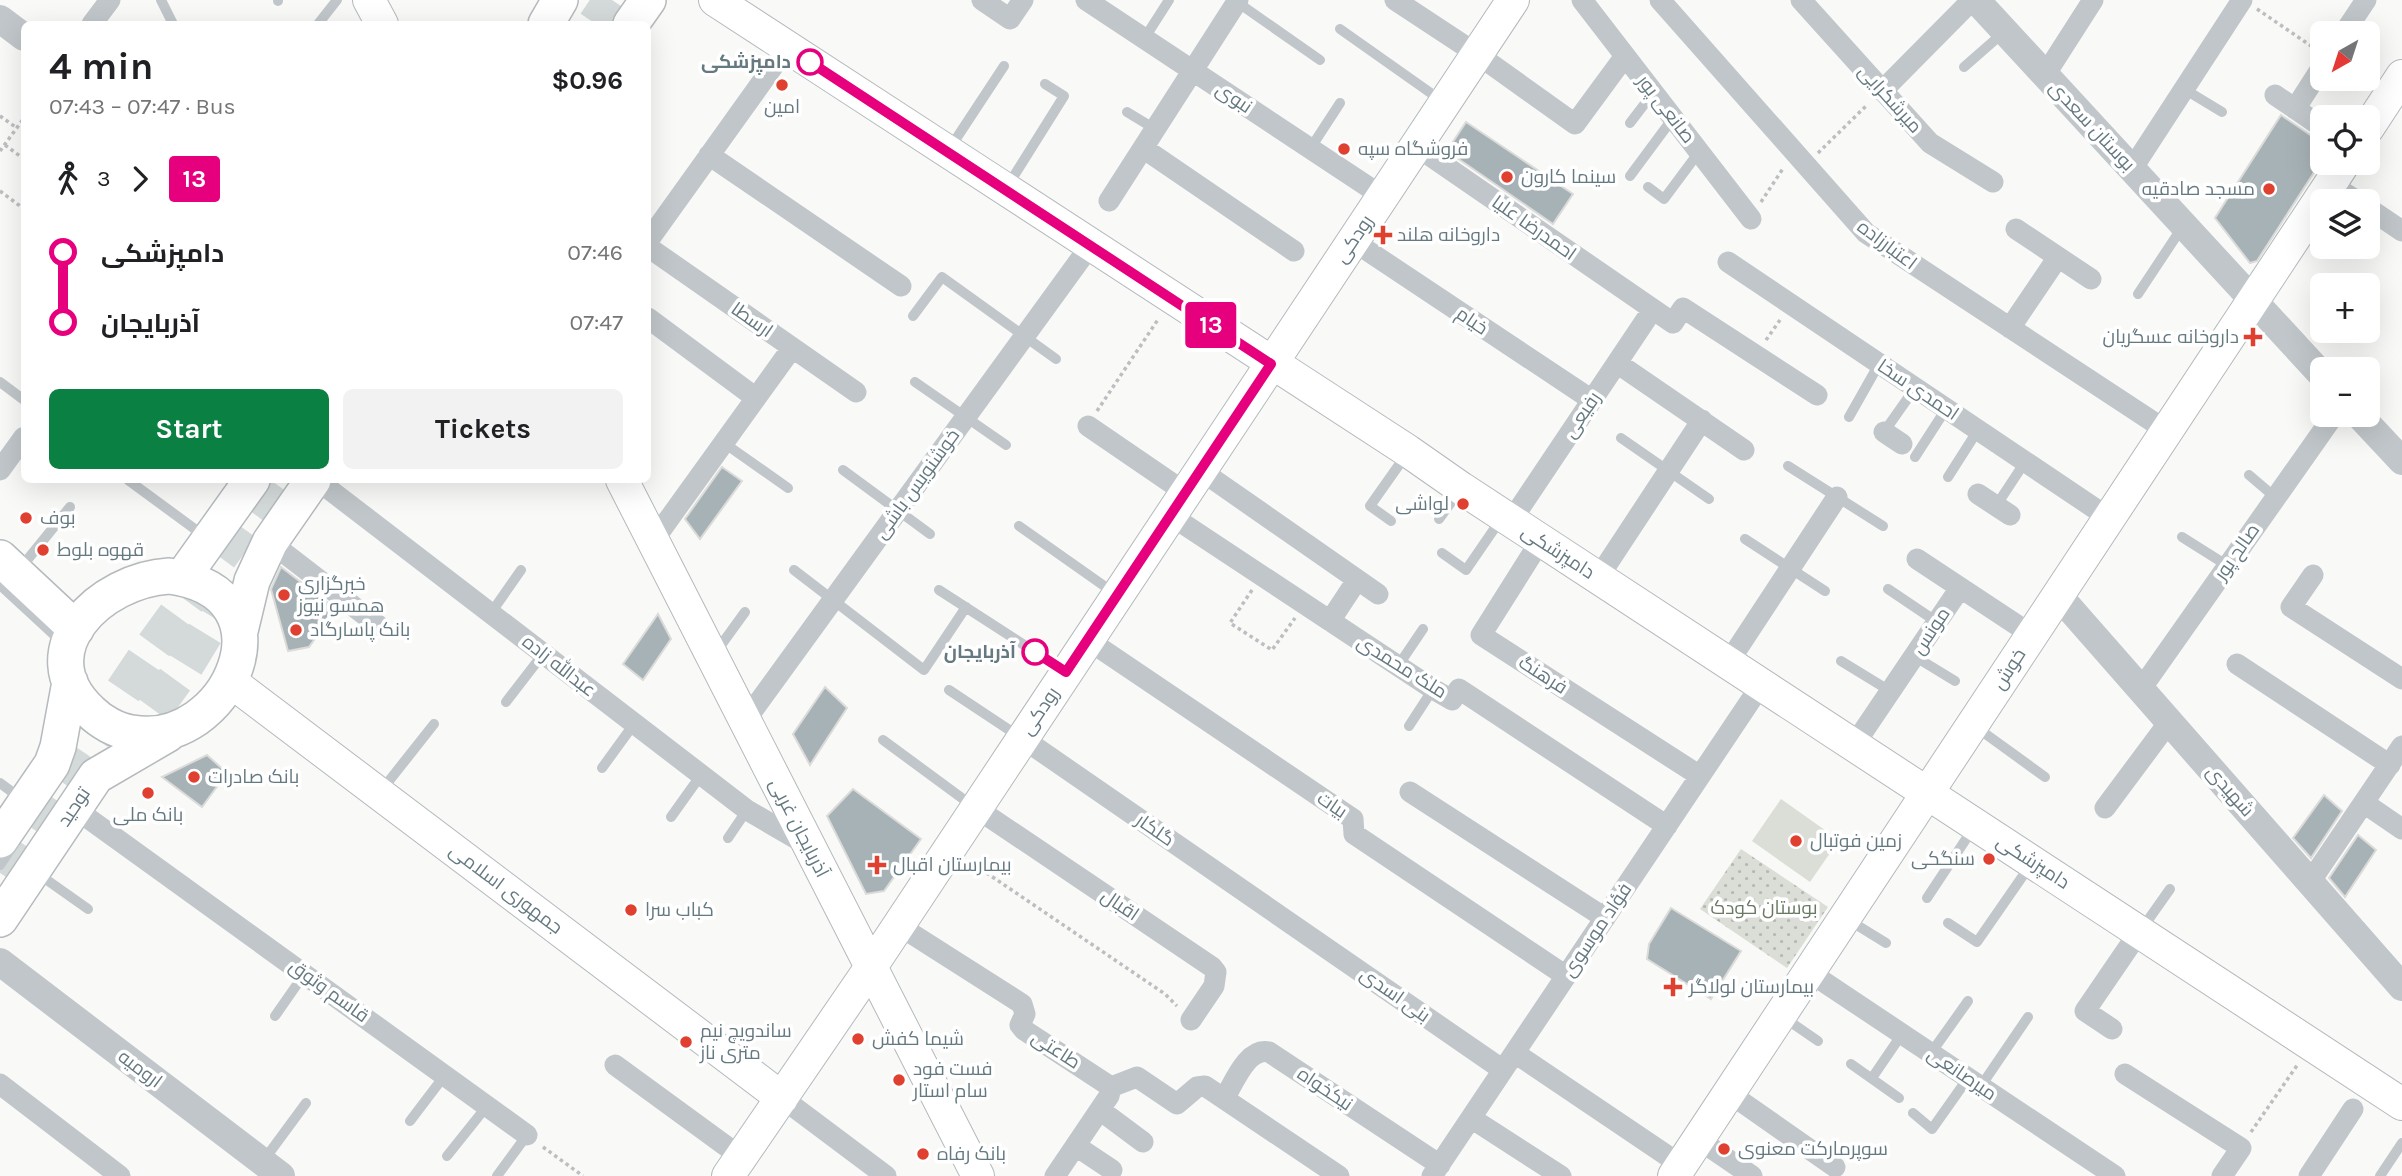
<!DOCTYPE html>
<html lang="en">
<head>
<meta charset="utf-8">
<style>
  :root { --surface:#fff; --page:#f2f2f2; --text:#202124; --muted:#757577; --accent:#0b8043 }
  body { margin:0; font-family:Karla,Cairo,sans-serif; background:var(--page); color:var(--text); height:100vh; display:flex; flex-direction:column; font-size:26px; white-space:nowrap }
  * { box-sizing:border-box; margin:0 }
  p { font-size:23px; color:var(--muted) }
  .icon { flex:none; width:38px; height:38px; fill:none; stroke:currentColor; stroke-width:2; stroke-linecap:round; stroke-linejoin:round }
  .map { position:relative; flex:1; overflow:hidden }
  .side { position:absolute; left:21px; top:21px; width:630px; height:462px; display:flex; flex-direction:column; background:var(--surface); border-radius:10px; box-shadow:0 7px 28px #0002 }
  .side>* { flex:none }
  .badge { padding:0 14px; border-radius:5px; font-size:24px; line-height:46px }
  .needle { width:46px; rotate:219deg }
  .controls { position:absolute; left:2310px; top:21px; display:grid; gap:14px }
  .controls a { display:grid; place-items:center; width:70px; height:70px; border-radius:10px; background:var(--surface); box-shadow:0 7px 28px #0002; font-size:35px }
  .map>.badge { position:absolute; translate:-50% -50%; box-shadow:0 0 0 4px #fff }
  .legs { display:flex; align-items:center; gap:10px; height:77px; padding:0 28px; font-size:23px }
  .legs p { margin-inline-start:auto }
  .summary { display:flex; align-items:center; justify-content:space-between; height:119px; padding:0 28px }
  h1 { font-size:38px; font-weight:700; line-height:52px }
  .button { display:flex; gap:14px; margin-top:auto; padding:14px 28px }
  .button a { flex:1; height:80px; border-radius:10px; background:var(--accent); color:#fff; font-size:28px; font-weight:700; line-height:80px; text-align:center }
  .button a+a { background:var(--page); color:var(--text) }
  ul { padding:0 28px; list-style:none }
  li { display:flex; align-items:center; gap:24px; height:70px; font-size:26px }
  li i { display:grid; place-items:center; width:10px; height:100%; margin:0 9px; background:currentColor }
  li i::after { content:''; width:18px; height:18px; margin:-9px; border:5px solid; border-radius:50%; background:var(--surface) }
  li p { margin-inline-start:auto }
  li:first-child i { background:linear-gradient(#0000 50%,currentColor 0) }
  li:last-child i { background:linear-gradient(currentColor 50%,#0000 0) }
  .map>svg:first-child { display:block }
  .grass { fill:#daded6 }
  .park { fill:url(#park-dots) }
  .building { fill:#a7b2b6; stroke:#dbdbd9; stroke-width:2 }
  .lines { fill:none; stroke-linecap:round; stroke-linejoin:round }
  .trunk-tunnel { stroke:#d4d9da; stroke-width:37; stroke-dasharray:37 18; stroke-linecap:butt }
  .secondary-casing { stroke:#b3babd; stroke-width:34 }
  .primary-casing { stroke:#b4babd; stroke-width:38 }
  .path { stroke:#bbbfc1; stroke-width:3.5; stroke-dasharray:3.5 3.5; stroke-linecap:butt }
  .service { stroke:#c0c6c9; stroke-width:10 }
  .minor { stroke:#c0c6c9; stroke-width:21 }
  .tertiary { stroke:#c0c6c9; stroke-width:28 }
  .secondary { stroke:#fff; stroke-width:32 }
  .primary { stroke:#fff; stroke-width:35 }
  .line-1-casing { stroke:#fff; stroke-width:16 }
  .line-1 { stroke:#e6007e; stroke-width:10 }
  .stop-1-dot { fill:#fff; stroke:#e6007e; stroke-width:3.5 }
  .poi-dot { fill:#e04030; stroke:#fff; stroke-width:2.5 }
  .labels { text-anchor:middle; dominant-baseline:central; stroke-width:7; stroke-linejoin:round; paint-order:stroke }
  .stop-label { font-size:19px; font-weight:bold; fill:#657981; stroke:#fff; text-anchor:end }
  .street-label { font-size:19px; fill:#657981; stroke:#fff }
  .poi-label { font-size:19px; fill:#657981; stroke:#fff; text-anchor:start }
  .park-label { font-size:19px; fill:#6a7964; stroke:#fff }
</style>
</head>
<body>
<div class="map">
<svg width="2402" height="1176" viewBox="0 0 2402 1176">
  <defs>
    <pattern id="park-dots" width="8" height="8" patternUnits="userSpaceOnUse" patternTransform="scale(1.75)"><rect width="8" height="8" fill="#daded6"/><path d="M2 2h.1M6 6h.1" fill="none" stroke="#b4b9b3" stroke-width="1.8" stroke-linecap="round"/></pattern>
  </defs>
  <rect width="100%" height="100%" fill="#f9f9f7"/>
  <path class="grass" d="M1781 799 1839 840 1810 882 1752 841Z"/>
  <path class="park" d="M1741 849 1828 907 1787 968 1700 909Z"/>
  <path class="building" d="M2281 115 2315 138 2322 140V160L2257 261 2250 263 2215 218Z
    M1466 122 1573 194 1553 224 1447 151Z
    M722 467 742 481 700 539 685 519Z
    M281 567 336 609 309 647 288 651 271 589Z
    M658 614 671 639 643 680 623 664Z
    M825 687 847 708 810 765 793 734Z
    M207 755 227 773 202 807 162 777Z
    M853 789 921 839 884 891 866 894 827 816Z
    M2324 795 2342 811 2311 858 2293 838Z
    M2358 835 2376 850 2345 897 2329 878Z
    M1671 908 1741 951 1711 999 1647 959 1649 944Z"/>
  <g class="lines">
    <path class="trunk-tunnel" d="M596 24 612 0
      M121 754 185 666 240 576
      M0 873 153 647 275 480"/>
    <g class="secondary-casing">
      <path id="secondary" d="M369 0 382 24
        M715 0 1408 451 1461 488 2402 1104
        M2368 128 2402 76
        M622 480 978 1176
        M230 681 782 1098
        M728 1176 871 967 1513 0
        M1674 1176 2344 163"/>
    </g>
    <g class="primary-casing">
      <path id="primary" d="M546 24 560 0
        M631 24 648 0
        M0 558 76 629
        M169 576C299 593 228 750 132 733 117 731 101 722 90 711 26 650 101 580 169 576Z
        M182 578 252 480
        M240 631 252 581 270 542 313 480
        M0 840 52 764 58 747 70 682
        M0 919 96 776 168 734"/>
    </g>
    <path class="path" d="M2257 9 2317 50
      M0 116 17 128
      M5 145 24 159
      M0 151 24 118
      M1818 153 1868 104
      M0 191 24 209
      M1761 202 1784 167
      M1766 340 1780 320
      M1097 411 1159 318
      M1252 590 1230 623 1272 650 1295 618
      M969 861 1165 994 1177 1006
      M2251 1132 2298 1064
      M543 1147 583 1176"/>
    <path class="service" d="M161 0 173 24
      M278 0V1
      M1234 0 1320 60
      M318 24 337 0
      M1340 29 1442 101
      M1144 39 1169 0
      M1964 67 2004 32
      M2184 89 2222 112
      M1127 112 1155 129
      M1630 123 1653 93
      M950 148 1004 66
      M1310 149 1340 103
      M1630 176 1673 118
      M1007 187 1064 96 1045 84
      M1648 187 1664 199 1699 152
      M2138 294 2183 226
      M913 316 942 277 1056 359
      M0 382 24 400
      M915 382 1006 445
      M1849 417 1879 364
      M1884 432 1915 388
      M1621 438 1709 499
      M724 443 788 488
      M1915 457 1946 409
      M1788 466 1883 526
      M843 470 930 534
      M2249 475 2276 498
      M1948 477 1978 430
      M128 480 207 538
      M1996 506 2025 462
      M1439 519 1460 490
      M1391 521 1370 506 1406 455
      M1019 526 1117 595
      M2182 537 2228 566
      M1745 539 1825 591
      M1442 553 1466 570 1501 519
      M19 570 70 507
      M794 570 924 670 966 607
      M0 585 64 644
      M1888 589 1937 622
      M939 590 1063 670
      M491 613 521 570
      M716 652 745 612
      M1914 656 1955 681
      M1841 661 1890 691
      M1398 666 1423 629
      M949 690 1020 737
      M506 702 543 654
      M1409 726 1433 689
      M1976 727 2045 777
      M883 740 974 807
      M602 768 634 724
      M0 783 23 800
      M381 791 434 724
      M671 817 701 775
      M728 838 747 810
      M0 865 14 844
      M37 873 88 909
      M1927 898 1974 827
      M1847 919 1886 943
      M1948 923 1977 942 2031 864
      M2141 930 2170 889
      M275 1016 305 973
      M1783 1017 1818 1041
      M1931 1053 1968 1001
      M1851 1064 1899 1098
      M1872 1078 1902 1034
      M1981 1086 2028 1017
      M1913 1113 1932 1129 1968 1078
      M410 1121 445 1075
      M447 1156 487 1106
      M264 1160 306 1103
      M497 1176 527 1135
      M2380 1176 2402 1143"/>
    <path class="minor" d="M982 0 1010 19 1023 0
      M1086 0 1382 196
      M1395 0 1477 54 1575 124 1625 56
      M1582 0 1751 219
      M1660 0 1866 233 2167 431
      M1801 0 1930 143 1993 182
      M92 24 110 0
      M2344 33 2366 0
      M2045 75 2093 0
      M1882 91 1972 0
      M2275 95 2322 127
      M2295 109 2322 67
      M1416 146 1673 323 1683 308 1817 395
      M1143 148 1294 251
      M709 155 901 286
      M2132 169 2242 0
      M2330 184 2357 201
      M1109 201 1238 0
      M2368 208 2402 231
      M2016 229 2091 279
      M648 241 787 47
      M1353 241 1592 400
      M648 247 856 392
      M1728 262 2109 518
      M648 318 756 398
      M2010 328 2058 257
      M1617 363 1744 450
      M1088 426 1186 493
      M1884 432 1902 444
      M0 470 24 437
      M1200 470 1378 594
      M317 480 747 810 807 845
      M1978 494 2010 515
      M1170 515 1433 689 1452 700 1459 689 1667 826
      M1511 521 1653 309
      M1541 540 1481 635 1700 776
      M653 541 792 348
      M270 542 379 626
      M1917 559 2032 635
      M2313 575 2291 607 2402 679
      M1598 578 1702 420
      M1330 621 1357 580
      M1088 640 1353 819 1354 834 1566 976
      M1728 663 1837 497
      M2237 664 2390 765
      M2141 689 2334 415
      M745 721 1090 246
      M1022 738 1503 1070
      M1854 745 1960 588
      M1410 792 1605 918
      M2364 803 2402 829
      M74 808 527 1135
      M976 808 1212 967 1216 972 1214 986 1191 1020
      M2105 808 2169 722
      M2310 882 2402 746
      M898 925 1022 1004 1025 1014 1020 1025 1024 1030 1111 1087
      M1809 972 2115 1176
      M2112 1029 2085 1011 2139 932
      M1515 1053 1681 1165
      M615 1065 741 1157
      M2125 1074 2241 1148 2222 1176
      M0 1084 120 1176
      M1111 1087 1137 1077 1177 1104 1197 1087 1205 1086 1339 1176
      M1729 1093 1835 1167
      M782 1098 886 1176
      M1224 1099C1234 1083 1247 1047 1269 1052L1440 1165
      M1100 1110 1143 1142
      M1471 1118 1561 1176
      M1698 1139 1752 1176
      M1076 1146 1112 1170
      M1055 1176 1109 1096 1111 1087
      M1432 1176 1761 685
      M2309 1176 2353 1109"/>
    <path class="tertiary" d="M1976 0 2322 375
      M0 19 24 37
      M2359 415 2402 461
      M2058 595 2402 987
      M0 962 281 1176"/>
    <use href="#secondary" class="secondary"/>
    <use href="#primary" class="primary"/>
  </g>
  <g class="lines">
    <g class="line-1-casing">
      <path id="line-1" d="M810 62 1271 364 1066 672 1035 652"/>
    </g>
    <use href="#line-1" class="line-1"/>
  </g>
  <g class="stop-1-dot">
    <circle cx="810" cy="62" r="12"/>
    <circle cx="1035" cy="652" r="12"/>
  </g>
  <g class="poi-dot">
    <circle cx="782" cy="85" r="7"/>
    <circle cx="1344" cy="149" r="7"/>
    <circle cx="1507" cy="177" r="7"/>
    <circle cx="2269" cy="189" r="7"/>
    <path d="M1379.5 224.5h7v7h7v7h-7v7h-7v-7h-7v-7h7z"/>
    <path d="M2249.5 326.5h7v7h7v7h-7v7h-7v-7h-7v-7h7z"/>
    <circle cx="1463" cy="504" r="7"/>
    <circle cx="26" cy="518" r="7"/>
    <circle cx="43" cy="550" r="7"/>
    <circle cx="284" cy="595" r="7"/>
    <circle cx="296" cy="630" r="7"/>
    <circle cx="194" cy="777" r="7"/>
    <circle cx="148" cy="793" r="7"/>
    <circle cx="1796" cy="841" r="7"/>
    <circle cx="1989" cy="859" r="7"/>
    <path d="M873.5 854.5h7v7h7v7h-7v7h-7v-7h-7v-7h7z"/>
    <circle cx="631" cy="910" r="7"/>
    <path d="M1669.5 976.5h7v7h7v7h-7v7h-7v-7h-7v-7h7z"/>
    <circle cx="858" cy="1039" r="7"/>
    <circle cx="686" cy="1042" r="7"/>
    <circle cx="899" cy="1080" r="7"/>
    <circle cx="1724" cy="1149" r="7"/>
    <circle cx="923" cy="1154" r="7"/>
  </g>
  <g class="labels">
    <g class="stop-label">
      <text x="791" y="62">دامپزشکی</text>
      <text x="1016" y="652">آذربایجان</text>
    </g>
    <g class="street-label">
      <text transform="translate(1234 98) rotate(34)">نبوی</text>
      <text transform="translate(1890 99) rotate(48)">میرشکرایی</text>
      <text transform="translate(1666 109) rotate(52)">صانعی پور</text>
      <text transform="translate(2092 126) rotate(47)">بوستان سعدی</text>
      <text transform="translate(1534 228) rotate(35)">احمدرضا علیا</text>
      <text transform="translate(1354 239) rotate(-56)">رودکی</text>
      <text transform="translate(1887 245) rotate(37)">اعتبارزاده</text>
      <text transform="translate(752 320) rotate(35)">ارسطا</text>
      <text transform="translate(1472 321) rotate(34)">خیام</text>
      <text transform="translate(1918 390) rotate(34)">احمدی سخا</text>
      <text transform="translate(1582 415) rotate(-56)">رفیعی</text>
      <text transform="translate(917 484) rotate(-54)">خوشنویس باشی</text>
      <text transform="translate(1558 552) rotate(33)">دامپزشکی</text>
      <text transform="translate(2237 552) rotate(-55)">صالح پور</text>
      <text transform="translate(1931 631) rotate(-56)">مونس</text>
      <text transform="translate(559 666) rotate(38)">عبدالله زاده</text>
      <text transform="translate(1402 667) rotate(32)">ملک محمدی</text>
      <text transform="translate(2009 669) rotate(-57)">خوش</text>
      <text transform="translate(1543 675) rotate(33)">فرهنگ</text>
      <text transform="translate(1040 711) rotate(-56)">رودکی</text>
      <text transform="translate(2230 791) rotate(49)">شهیدی</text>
      <text transform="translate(1332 805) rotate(34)">بیات</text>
      <text transform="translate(74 807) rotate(-56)">توحید</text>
      <text transform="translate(799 828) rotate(63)">آذربایجان غربی</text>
      <text transform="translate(1155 830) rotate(35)">گلکار</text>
      <text transform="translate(2033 862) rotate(33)">دامپزشکی</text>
      <text transform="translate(506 889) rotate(37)">جمهوری اسلامی</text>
      <text transform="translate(1120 905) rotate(34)">اقبال</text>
      <text transform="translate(1597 930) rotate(-56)">فؤاد موسوی</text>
      <text transform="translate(329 991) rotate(36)">قاسم وثوق</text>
      <text transform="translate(1395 995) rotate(35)">بنی اسدی</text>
      <text transform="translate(1056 1050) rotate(33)">طاعتی</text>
      <text transform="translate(140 1069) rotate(37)">ارومیه</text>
      <text transform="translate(1962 1074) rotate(34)">میرصانعی</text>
      <text transform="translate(1325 1089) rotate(34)">نیکخواه</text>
    </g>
    <g class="poi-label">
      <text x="782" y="107" text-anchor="middle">امین</text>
      <text x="1358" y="149">فروشگاه سپه</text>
      <text x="1521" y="177">سینما کارون</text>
      <text x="2255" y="189" text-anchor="end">مسجد صادقیه</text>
      <text x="1397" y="235">داروخانه هلند</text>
      <text x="2239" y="337" text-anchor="end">داروخانه عسگریان</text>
      <text x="1449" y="504" text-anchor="end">لواشی</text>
      <text x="40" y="518">بوف</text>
      <text x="57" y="550">قهوه بلوط</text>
      <text x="298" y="584">خبرگزاری<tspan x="298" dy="22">همسو نیوز</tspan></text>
      <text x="310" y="630">بانک پاسارگاد</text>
      <text x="208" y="777">بانک صادرات</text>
      <text x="148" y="815" text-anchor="middle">بانک ملی</text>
      <text x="1810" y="841">زمین فوتبال</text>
      <text x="1975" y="859" text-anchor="end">سنگکی</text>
      <text x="893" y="865">بیمارستان اقبال</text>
      <text x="645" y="910">کباب سرا</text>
      <text x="1689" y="987">بیمارستان لولاگر</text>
      <text x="700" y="1031">ساندویچ نیم<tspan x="700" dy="22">متری ناز</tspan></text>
      <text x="872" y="1039">شیما کفش</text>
      <text x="913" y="1069">فست فود<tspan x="913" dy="22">سام استار</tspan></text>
      <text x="1738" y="1149">سوپرمارکت معنوی</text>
      <text x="937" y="1154">بانک رفاه</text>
    </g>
    <g class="park-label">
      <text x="1764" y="908">بوستان کودک</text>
    </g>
  </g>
</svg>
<div class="controls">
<a><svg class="needle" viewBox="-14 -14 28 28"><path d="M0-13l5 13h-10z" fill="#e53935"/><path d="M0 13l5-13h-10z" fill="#757577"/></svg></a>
<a><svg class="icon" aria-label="locate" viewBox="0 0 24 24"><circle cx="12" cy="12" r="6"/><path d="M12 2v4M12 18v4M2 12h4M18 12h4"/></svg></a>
<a><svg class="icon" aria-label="layers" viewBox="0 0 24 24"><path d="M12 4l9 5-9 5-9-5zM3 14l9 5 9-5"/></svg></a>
<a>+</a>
<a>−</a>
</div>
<b class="badge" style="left:1211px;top:325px;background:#e6007e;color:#fff">13</b>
<section class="side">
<div class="summary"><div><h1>4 min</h1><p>07:43 – 07:47 · Bus</p></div><b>$0.96</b></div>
<div class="legs"><svg class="icon" aria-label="walk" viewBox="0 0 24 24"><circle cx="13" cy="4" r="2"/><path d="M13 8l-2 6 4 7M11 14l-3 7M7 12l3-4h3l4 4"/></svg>3<svg class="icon" aria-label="forward" viewBox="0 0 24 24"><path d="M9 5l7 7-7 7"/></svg><b class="badge" style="background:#e6007e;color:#fff">13</b></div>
<ul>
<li><i style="color:#e6007e"></i><b>دامپزشکی</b><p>07:46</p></li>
<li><i style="color:#e6007e"></i><b>آذربایجان</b><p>07:47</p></li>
</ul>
<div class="button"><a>Start</a><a>Tickets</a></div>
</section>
</div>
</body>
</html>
